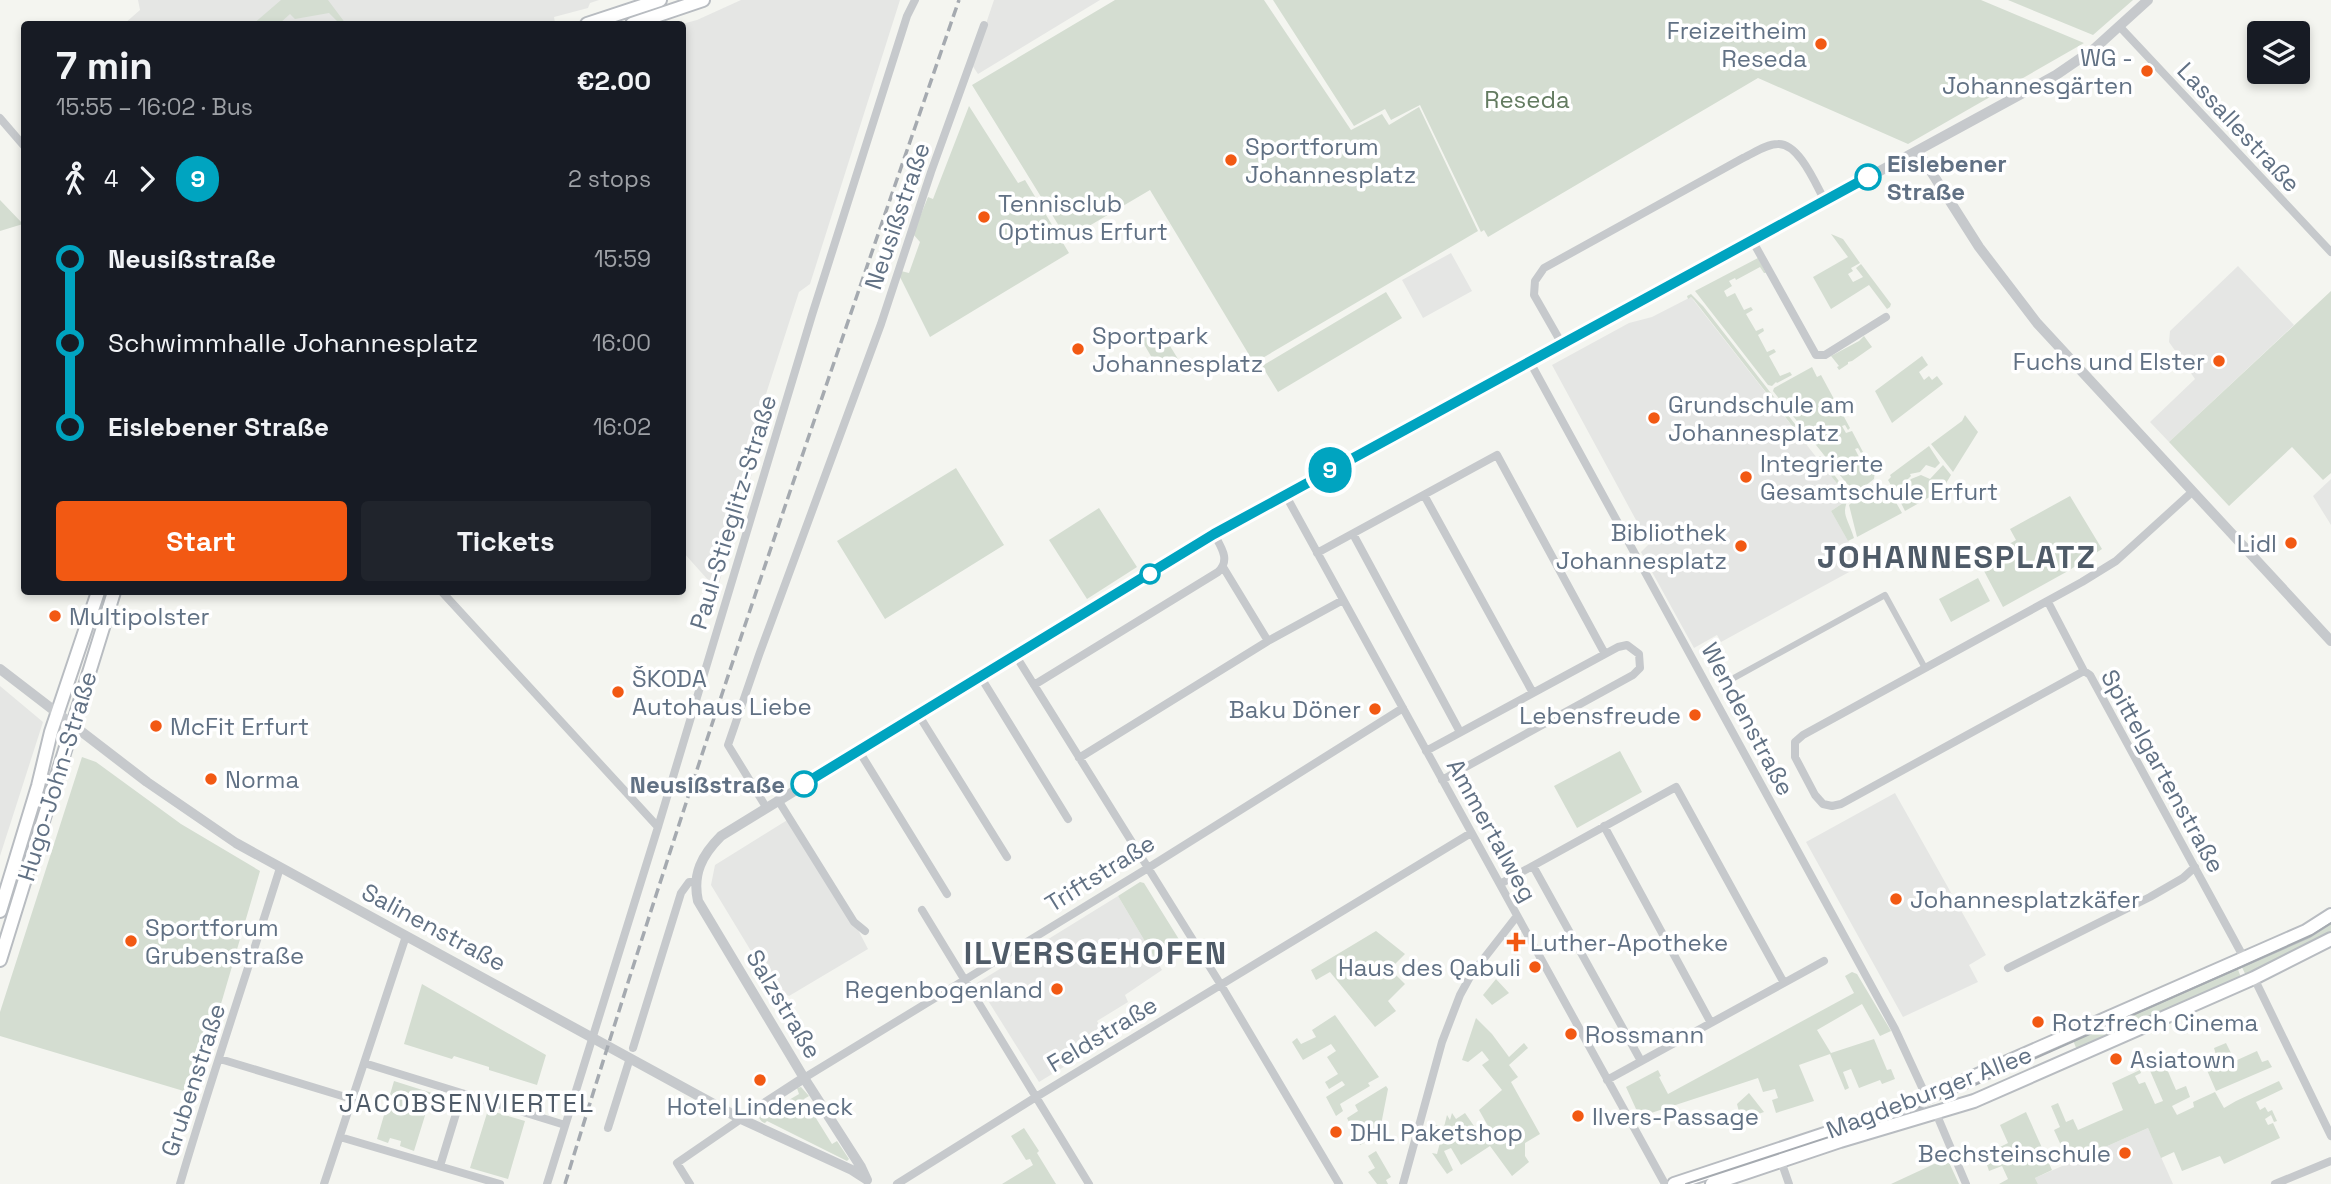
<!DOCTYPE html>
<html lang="en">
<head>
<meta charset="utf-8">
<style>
  :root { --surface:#171b24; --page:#20242c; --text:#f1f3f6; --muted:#9ea1a6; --accent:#f25913 }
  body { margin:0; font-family:"Space Grotesk",sans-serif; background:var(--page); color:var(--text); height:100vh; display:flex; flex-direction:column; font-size:26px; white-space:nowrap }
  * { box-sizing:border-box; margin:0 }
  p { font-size:23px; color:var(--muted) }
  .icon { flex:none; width:38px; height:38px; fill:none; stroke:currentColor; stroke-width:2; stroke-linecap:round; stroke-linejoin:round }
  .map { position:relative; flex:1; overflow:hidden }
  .side { position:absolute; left:21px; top:21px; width:665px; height:574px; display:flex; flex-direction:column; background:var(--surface); border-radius:7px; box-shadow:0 4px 10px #0003 }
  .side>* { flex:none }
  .badge { padding:0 14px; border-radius:23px; font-size:24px; line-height:46px }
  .fabs { position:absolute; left:2247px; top:21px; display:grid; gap:14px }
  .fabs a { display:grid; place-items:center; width:63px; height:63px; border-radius:7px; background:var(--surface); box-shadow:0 4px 10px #0003; font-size:35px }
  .map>.badge { position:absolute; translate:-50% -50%; box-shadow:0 0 0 4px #fff }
  .legs { display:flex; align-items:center; gap:10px; height:77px; padding:0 35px; font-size:23px }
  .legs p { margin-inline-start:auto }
  .headline { display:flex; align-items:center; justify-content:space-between; height:119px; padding:0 35px }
  h1 { font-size:38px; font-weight:700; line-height:52px }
  .cta { display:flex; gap:14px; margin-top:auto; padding:14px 35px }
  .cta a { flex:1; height:80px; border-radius:7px; background:var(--accent); color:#fff; font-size:28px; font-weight:700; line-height:80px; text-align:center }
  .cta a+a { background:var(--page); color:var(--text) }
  ul { padding:0 35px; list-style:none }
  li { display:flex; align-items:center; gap:24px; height:84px; font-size:26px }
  li i { display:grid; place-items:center; width:10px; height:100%; margin:0 9px; background:currentColor }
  li i::after { content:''; width:18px; height:18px; margin:-9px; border:5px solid; border-radius:50%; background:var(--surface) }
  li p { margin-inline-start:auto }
  li:first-child i { background:linear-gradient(#0000 50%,currentColor 0) }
  li:last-child i { background:linear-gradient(currentColor 50%,#0000 0) }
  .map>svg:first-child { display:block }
  .built { fill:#e5e6e4 }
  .green { fill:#d4ddd1 }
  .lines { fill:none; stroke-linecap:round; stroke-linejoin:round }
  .secondary-casing { stroke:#b8bcc1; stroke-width:16 }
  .pedestrian { stroke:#c6c9cc; stroke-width:6 }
  .minor { stroke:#c6c9cc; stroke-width:8 }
  .tertiary { stroke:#c6c9cc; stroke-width:10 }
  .secondary { stroke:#fff; stroke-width:12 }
  .tram { stroke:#a5aab0; stroke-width:2 }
  .rail { stroke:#a5aab0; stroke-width:3.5; stroke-dasharray:10 5; stroke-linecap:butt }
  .line-1-casing { stroke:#fff; stroke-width:16 }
  .line-1 { stroke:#00a4c0; stroke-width:10 }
  .poi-dot { fill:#f25913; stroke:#fff; stroke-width:2.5 }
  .stop-1-dot { fill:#fff; stroke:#00a4c0; stroke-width:3.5 }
  .labels { text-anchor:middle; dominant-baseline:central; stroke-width:7; stroke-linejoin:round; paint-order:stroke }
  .poi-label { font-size:24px; fill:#617184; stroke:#fff; text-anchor:start }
  .park-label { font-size:24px; fill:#637b60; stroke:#fff }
  .street-label { font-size:24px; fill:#617184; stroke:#fff }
  .stop-label { font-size:24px; font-weight:bold; fill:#617184; stroke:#fff; text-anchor:start }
  .neighbourhood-label { font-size:26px; letter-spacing:2px; fill:#4f5b68; stroke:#fff }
  .district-label { font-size:32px; font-weight:bold; letter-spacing:2px; fill:#4f5b68; stroke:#fff }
</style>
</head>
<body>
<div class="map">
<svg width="2331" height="1184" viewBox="0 0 2331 1184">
  <rect width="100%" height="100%" fill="#f4f5f0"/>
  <path class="built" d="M138 0H599L590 3 588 8 554 17 555 23 551 24H124L140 10Z
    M741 0H900L810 284 799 292 752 437 762 440 717 590 683 552 682 24 697 20Z
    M994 0H1100L978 74 972 65Z
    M1451 253 1472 291 1423 318 1402 280Z
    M2238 266 2294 325 2169 442 2150 422 2195 379 2169 342 2170 331Z
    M1691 297 1849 499 1831 511 1862 565 1721 642 1717 635 1694 648 1641 552 1649 544 1552 365 1629 323 1652 317Z
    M2331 479V525L2313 496Z
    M0 686 43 722 0 856Z
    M1895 793 1986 955 1969 965 1978 982 1903 1017 1806 842Z
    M789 819 854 922 868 949 789 996 774 989 711 885 715 865Z
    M1118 896 1162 970 1125 995 1128 1002 1097 1021 1108 1040 1039 1082 977 983Z
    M2148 1128 2173 1184H2038L2035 1178Z"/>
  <path class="green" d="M281 0H328L346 24H340L329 13 295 19 290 14 279 24H253Z
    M1115 0H1264L1351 130 1382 114 1389 125 1419 107 1478 231 1254 363 1150 190 1067 239 972 85Z
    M1273 0H1981L2084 43 1908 144 1758 78 1488 237 1484 230 1481 232 1420 105 1391 120 1385 109 1354 126Z
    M2008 0H2133L2093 35Z
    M969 106 1018 183 1025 180 1069 253 930 337 899 275 901 271 909 273 920 242 913 234 928 197 933 199Z
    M0 200 23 224 0 231Z
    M1831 234 1843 239 1860 263 1851 268 1853 271 1848 274 1853 282 1863 277 1856 268 1861 264 1891 304 1890 307 1887 309 1869 285 1831 309 1813 277 1848 257Z
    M1758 258 1766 273H1764L1760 267 1736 280 1735 278 1729 281 1732 286 1724 291 1727 297 1735 293 1744 310 1751 307 1753 310 1746 314 1756 331 1763 328 1764 331 1758 335 1767 352 1774 349 1776 352 1769 356 1780 376 1790 372 1792 375 1777 383 1776 382 1772 386 1768 385 1695 291Z
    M2331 291V473L2323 480 2292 447 2229 506 2169 442Z
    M1386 292 1402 318 1278 392 1262 366Z
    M1691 294 1703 306 1809 442 1807 445 1694 300 1691 297 1688 299 1687 296Z
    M1159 328 1178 359 1159 370 1141 339Z
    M1864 336 1872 347 1852 361 1848 362V364L1839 370 1837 367 1839 366 1831 356 1859 341Z
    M1922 356 1928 365 1919 372 1924 380 1929 376 1932 380 1937 376 1943 384 1892 423 1875 391Z
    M1812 367 1817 377 1821 375 1834 399 1829 402 1833 410 1836 408 1834 403 1836 402 1850 428 1848 430 1845 425 1842 426 1846 433 1852 431 1863 452 1861 453 1858 448 1855 449 1859 457 1865 454 1875 471 1874 479 1855 494 1773 391 1774 388Z
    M1965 415 1978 432 1953 472 1931 444 1962 421Z
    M1929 446 1940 463 1935 468 1926 465 1920 472 1910 474 1911 476 1895 492 1888 480 1891 477 1890 475Z
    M1820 456 1850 496C1840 514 1847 516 1854 538L1848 541 1831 511 1849 499 1817 458Z
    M1943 465 1951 475 1942 490 1905 511 1898 497 1911 479 1921 475 1930 479Z
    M956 468 1004 545 885 619 837 541Z
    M1873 485 1876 488 1886 485 1902 513 1857 537 1849 505Z
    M2070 496 2102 549 2068 571 2003 607 1973 550 1984 544 1990 555 2016 540 2010 529Z
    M1099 508 1137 567 1087 599 1049 540Z
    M1978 578 1990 601 1951 622 1939 599Z
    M1620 751 1642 792 1577 828 1554 786Z
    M82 757 96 762 181 824 260 871 201 1072 193 1070 187 1092 0 1036V1012Z
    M1140 882 1144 883 1185 949 1159 965 1118 896Z
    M2331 922V938L2247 978 2241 965Z
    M1376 931 1405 954 1390 969 1405 984 1388 1001 1396 1011 1375 1027 1330 972 1316 980 1311 970Z
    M2237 967 2242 980 2077 1050 2072 1038Z
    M1852 972 1857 974 1891 1031 1880 1036 1862 1004 1817 1030 1831 1053 1874 1039 1887 1070 1891 1069 1895 1079 1882 1084 1880 1080 1859 1088 1851 1069 1843 1072 1849 1088 1845 1090 1830 1054 1799 1065 1814 1101 1776 1113 1772 1100 1778 1098 1775 1089 1763 1092 1758 1078 1645 1115 1636 1109 1626 1087 1658 1070 1661 1076 1659 1077 1668 1094 1854 993 1845 976Z
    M1496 979 1509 993 1492 1005 1483 995Z
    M422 984 546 1055 537 1085 489 1070V1067L454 1056 452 1059 404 1044Z
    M1335 1015 1379 1077 1368 1083 1370 1086 1340 1104 1343 1111 1336 1116 1326 1097 1345 1085 1342 1081 1329 1089 1325 1082 1338 1074 1327 1057 1336 1051 1331 1044 1303 1060 1292 1042 1297 1038 1301 1044 1316 1037 1312 1030Z
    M1476 1018 1492 1034 1509 1057 1524 1043 1528 1048 1509 1065 1518 1077 1511 1082 1540 1134 1525 1143V1156L1529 1162 1512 1176 1490 1146 1461 1165 1451 1148 1444 1151 1453 1170 1447 1174 1432 1153 1437 1154 1442 1135 1427 1131 1429 1123 1444 1127 1447 1115 1450 1120 1452 1113 1456 1119 1465 1113 1474 1126 1466 1132 1469 1138 1473 1135 1476 1138 1480 1136 1478 1133 1488 1126 1479 1110 1502 1090 1482 1065 1489 1060 1482 1051 1468 1062 1462 1060Z
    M2226 1043 2235 1061 2257 1051 2262 1062 2268 1060 2272 1067 2216 1091 2203 1061 2216 1055 2214 1048Z
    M2160 1053 2176 1090 2186 1086 2190 1097 2172 1106 2177 1115 2194 1107 2193 1102 2215 1092 2224 1108 2236 1101 2279 1081 2283 1089 2256 1102 2260 1110 2265 1107 2268 1112 2272 1110 2277 1121 2274 1122 2271 1115 2265 1119 2268 1125 2273 1123 2280 1138 2224 1164 2220 1156 2182 1171 2174 1152 2161 1158 2148 1128 2069 1163 2054 1130 2060 1127 2051 1106 2058 1103 2066 1122 2073 1119 2078 1130 2123 1110 2112 1083 2140 1070 2141 1073 2135 1076 2139 1084 2145 1082 2155 1104 2163 1101 2145 1059Z
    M394 1081 432 1093 414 1151 400 1146 401 1141 390 1138 388 1143 377 1139Z
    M1386 1086 1388 1089 1379 1135 1360 1145 1347 1118 1358 1111 1355 1105Z
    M801 1087 809 1096 804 1099 832 1144 837 1141 849 1159 847 1161 767 1121 765 1123C761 1122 759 1119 758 1114L764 1108 767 1113 799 1094 797 1088Z
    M1749 1093 1764 1112 1741 1120 1737 1104Z
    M488 1110 525 1121 508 1179 470 1168Z
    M2026 1112 2052 1170 2035 1178 2038 1184H1999L2008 1179 2002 1166 1989 1171 1987 1165 2002 1158 1998 1148 2008 1143 2000 1125Z
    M1024 1128 1039 1151 1037 1153 1056 1184H1002L1033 1165 1030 1159 1026 1160 1011 1136Z
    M1376 1151 1391 1177 1386 1180 1388 1184H1377L1368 1172 1375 1168 1368 1156Z
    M1947 1158 1959 1184H1891Z"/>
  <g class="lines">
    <g class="secondary-casing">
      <path id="secondary" d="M587 24 660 0
        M632 24 703 0
        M0 911 38 786 51 732 98 592
        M0 960 114 592
        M1674 1184 1900 1109 2306 931 2331 915
        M1712 1184 1840 1141 1974 1101 2254 978 2331 939"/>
    </g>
    <path class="pedestrian" d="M1723 684 1885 595 1925 668"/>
    <path class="minor" d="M2120 27 2331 252
      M0 118 24 146
      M1752 240 1816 355H1825L1886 317
      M1562 344 1534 295 1535 281 1544 268 1743 158C1754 153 1766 144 1778 144 1799 143 1816 185 1825 201
      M1530 362 1895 1029 1927 1098
      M1285 494 1665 1184
      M1424 495 1533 693
      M1353 534 1460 732
      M1317 553 1497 455 1605 654
      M1223 567 1268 641
      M442 592 658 827
      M2048 602 2084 671 2090 675 2244 958
      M1016 656 1221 985 1339 1184
      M2084 671 1841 804 1832 806 1823 804 1815 795 1795 757V742L1803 735 2082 582 2116 561 2192 492
      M980 676 1068 819
      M1034 685 1218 572C1231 560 1221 547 1214 534
      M918 714 1007 857
      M859 751 947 894
      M1426 751 1618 647 1627 645 1639 654 1640 668 1633 675 1442 780
      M1079 758 1268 641 1343 600
      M778 800 854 922 865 931
      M766 807 728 745 759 655 881 324 931 172 984 25
      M1604 826 1711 1023
      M1533 866 1641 1061
      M1500 884 1676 787 1784 983
      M922 910 1089 1184
      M2008 968 2150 897 2183 878 2195 867
      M2254 978 2331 1136
      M633 1048 681 893 689 882H696
      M220 1059 352 1099
      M364 1063 565 1125
      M804 1078 1148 868 1403 708
      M1607 1080 1824 961
      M1936 1113 1966 1184
      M608 1128 630 1058
      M340 1137 500 1184
      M1781 1161 1789 1184
      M440 1166 462 1094
      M180 1184C211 1078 247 973 280 868
      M324 1184 406 936
      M547 1184 658 827 812 315 907 16 915 0
      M690 1184 677 1163 741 1119
      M897 1184 1036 1097 1471 833
      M1403 1184 1442 1042 1460 995 1471 975 1517 916
      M2275 1184 2331 1161"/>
    <path class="tertiary" d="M1918 151 1979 247 2037 323 2331 641
      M0 669 147 782 236 843 741 1119 852 1170 866 1179
      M741 1119 804 1078
      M867 1180 861 1167 804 1078 698 901C692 874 702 855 721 836L1214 534 2056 75 2094 49 2148 0"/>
    <use href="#secondary" class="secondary"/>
    <path class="tram" d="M1686 1184 1902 1113 1968 1088 2241 967 2312 935 2331 923"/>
    <path class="rail" d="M565 1184C687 786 823 393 959 0"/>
  </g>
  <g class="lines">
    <g class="line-1-casing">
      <path id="line-1" d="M804 784 1214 534 1868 177"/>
    </g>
    <use href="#line-1" class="line-1"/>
  </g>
  <g class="poi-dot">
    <circle cx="1821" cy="44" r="7"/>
    <circle cx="2147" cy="71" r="7"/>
    <circle cx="1231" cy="160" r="7"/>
    <circle cx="984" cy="217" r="7"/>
    <circle cx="1078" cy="349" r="7"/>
    <circle cx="2219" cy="361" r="7"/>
    <circle cx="1654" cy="418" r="7"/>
    <circle cx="1746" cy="477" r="7"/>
    <circle cx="2291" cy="543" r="7"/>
    <circle cx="1741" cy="546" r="7"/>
    <circle cx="55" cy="616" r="7"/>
    <circle cx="618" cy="692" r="7"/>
    <circle cx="1375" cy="709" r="7"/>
    <circle cx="1695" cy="715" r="7"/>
    <circle cx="156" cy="726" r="7"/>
    <circle cx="211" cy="779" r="7"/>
    <circle cx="1896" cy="899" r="7"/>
    <circle cx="131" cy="941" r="7"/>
    <path d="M1512.5 931.5h7v7h7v7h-7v7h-7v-7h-7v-7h7z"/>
    <circle cx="1535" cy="967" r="7"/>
    <circle cx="1057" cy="989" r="7"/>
    <circle cx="2038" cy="1022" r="7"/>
    <circle cx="1571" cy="1034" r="7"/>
    <circle cx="2116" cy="1059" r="7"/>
    <circle cx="760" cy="1080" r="7"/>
    <circle cx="1578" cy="1116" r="7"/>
    <circle cx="1336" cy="1132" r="7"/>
    <circle cx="2125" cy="1153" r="7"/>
  </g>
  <g class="stop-1-dot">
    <circle cx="1868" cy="177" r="12"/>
    <circle cx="1150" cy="574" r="9"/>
    <circle cx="804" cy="784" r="12"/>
  </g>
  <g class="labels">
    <g class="poi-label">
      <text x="1807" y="30" text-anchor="end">Freizeitheim<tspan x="1807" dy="28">Reseda</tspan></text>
      <text x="2133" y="57" text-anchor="end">WG -<tspan x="2133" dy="28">Johannesgärten</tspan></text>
      <text x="1245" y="146">Sportforum<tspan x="1245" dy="28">Johannesplatz</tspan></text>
      <text x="998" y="203">Tennisclub<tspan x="998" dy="28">Optimus Erfurt</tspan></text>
      <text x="1092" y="335">Sportpark<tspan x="1092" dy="28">Johannesplatz</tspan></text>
      <text x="2205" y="361" text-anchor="end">Fuchs und Elster</text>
      <text x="1668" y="404">Grundschule am<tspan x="1668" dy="28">Johannesplatz</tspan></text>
      <text x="1760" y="463">Integrierte<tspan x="1760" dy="28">Gesamtschule Erfurt</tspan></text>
      <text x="1727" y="532" text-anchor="end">Bibliothek<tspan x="1727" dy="28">Johannesplatz</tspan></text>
      <text x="2277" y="543" text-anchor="end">Lidl</text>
      <text x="69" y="616">Multipolster</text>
      <text x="632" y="678">ŠKODA<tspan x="632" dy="28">Autohaus Liebe</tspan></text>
      <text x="1361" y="709" text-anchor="end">Baku Döner</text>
      <text x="1681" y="715" text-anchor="end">Lebensfreude</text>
      <text x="170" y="726">McFit Erfurt</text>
      <text x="225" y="779">Norma</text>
      <text x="1910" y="899">Johannesplatzkäfer</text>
      <text x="145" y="927">Sportforum<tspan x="145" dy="28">Grubenstraße</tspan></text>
      <text x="1530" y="942">Luther-Apotheke</text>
      <text x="1521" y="967" text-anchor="end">Haus des Qabuli</text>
      <text x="1043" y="989" text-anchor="end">Regenbogenland</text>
      <text x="2052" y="1022">Rotzfrech Cinema</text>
      <text x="1585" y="1034">Rossmann</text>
      <text x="2130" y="1059">Asiatown</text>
      <text x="760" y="1106" text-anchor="middle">Hotel Lindeneck</text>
      <text x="1592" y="1116">Ilvers-Passage</text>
      <text x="1350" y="1132">DHL Paketshop</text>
      <text x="2111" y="1153" text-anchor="end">Bechsteinschule</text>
    </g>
    <g class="park-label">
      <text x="1527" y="99">Reseda</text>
    </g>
    <g class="street-label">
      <text transform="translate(2239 127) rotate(47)">Lassallestraße</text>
      <text transform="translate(897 216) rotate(-71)">Neusißstraße</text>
      <text transform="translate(733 512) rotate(-73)">Paul-Stieglitz-Straße</text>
      <text transform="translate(1748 719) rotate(62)">Wendenstraße</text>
      <text transform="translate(2163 771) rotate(61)">Spittelgartenstraße</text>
      <text transform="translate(57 776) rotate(-73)">Hugo-John-Straße</text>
      <text transform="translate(1492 830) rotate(61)">Ammertalweg</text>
      <text transform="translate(1100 873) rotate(-32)">Triftstraße</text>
      <text transform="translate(434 927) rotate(28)">Salinenstraße</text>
      <text transform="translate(784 1004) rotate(59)">Salzstraße</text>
      <text transform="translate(1102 1034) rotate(-31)">Feldstraße</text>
      <text transform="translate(193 1080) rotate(-72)">Grubenstraße</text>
      <text transform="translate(1929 1092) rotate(-21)">Magdeburger Allee</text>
    </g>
    <g class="stop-label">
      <text x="1887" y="163">Eislebener<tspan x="1887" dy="28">Straße</tspan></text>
      <text x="785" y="784" text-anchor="end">Neusißstraße</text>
    </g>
    <g class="neighbourhood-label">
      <text x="467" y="1103">JACOBSENVIERTEL</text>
    </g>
    <g class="district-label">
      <text x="1957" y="557">JOHANNESPLATZ</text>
      <text x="1096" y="953">ILVERSGEHOFEN</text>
    </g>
  </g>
</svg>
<div class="fabs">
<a><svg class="icon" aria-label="layers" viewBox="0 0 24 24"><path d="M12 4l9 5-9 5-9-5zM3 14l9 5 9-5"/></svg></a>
</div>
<b class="badge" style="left:1330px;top:470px;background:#00a4c0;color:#fff">9</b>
<section class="side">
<div class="headline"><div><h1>7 min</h1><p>15:55 – 16:02 · Bus</p></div><b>€2.00</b></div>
<div class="legs"><svg class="icon" aria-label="walk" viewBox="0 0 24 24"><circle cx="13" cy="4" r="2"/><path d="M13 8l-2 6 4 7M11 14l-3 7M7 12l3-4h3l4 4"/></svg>4<svg class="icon" aria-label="forward" viewBox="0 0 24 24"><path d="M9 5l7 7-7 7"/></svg><b class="badge" style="background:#00a4c0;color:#fff">9</b><p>2 stops</p></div>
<ul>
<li><i style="color:#00a4c0"></i><b>Neusißstraße</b><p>15:59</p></li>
<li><i style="color:#00a4c0"></i><span>Schwimmhalle Johannesplatz</span><p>16:00</p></li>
<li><i style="color:#00a4c0"></i><b>Eislebener Straße</b><p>16:02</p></li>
</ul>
<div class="cta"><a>Start</a><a>Tickets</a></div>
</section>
</div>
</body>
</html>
